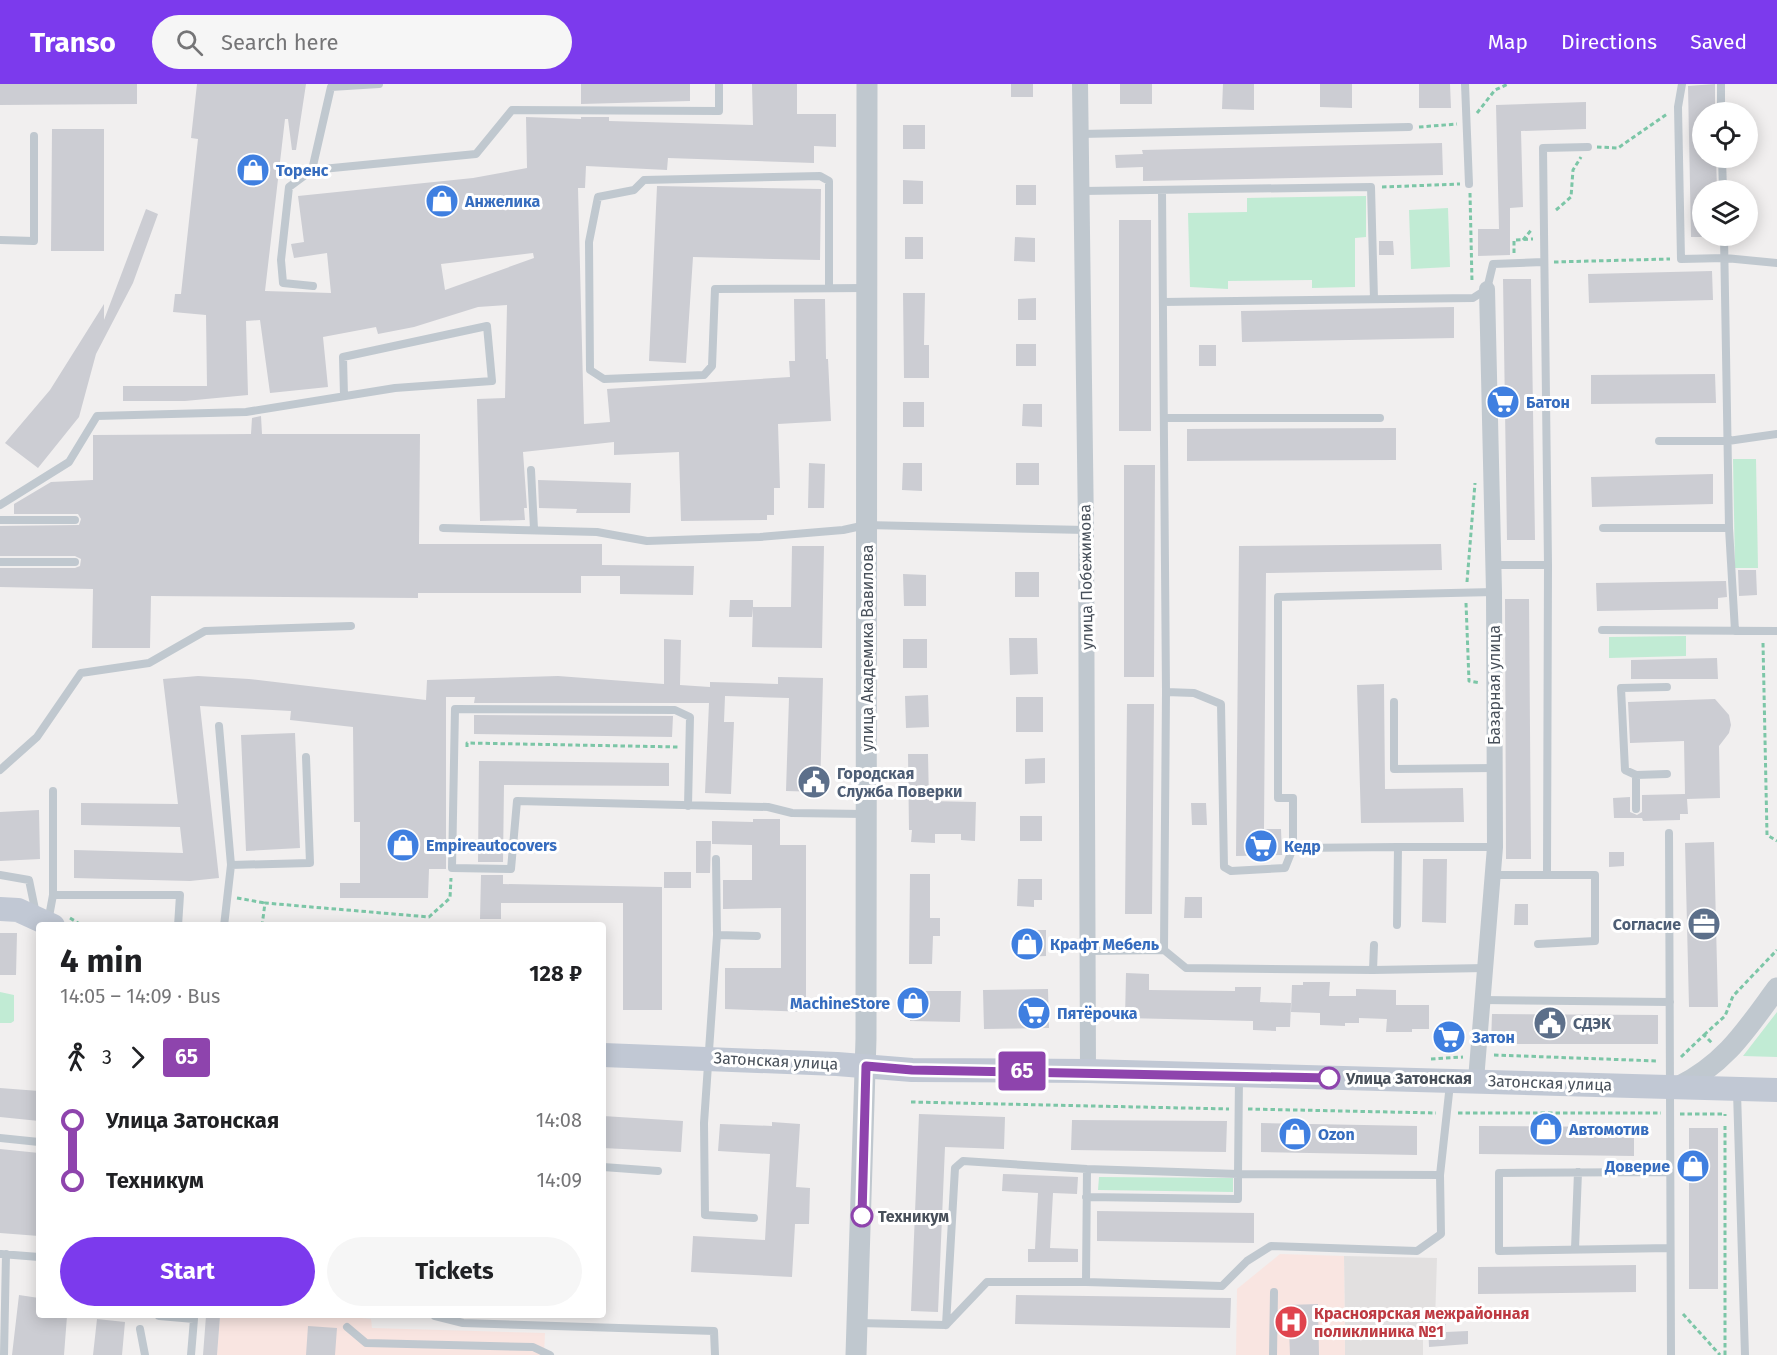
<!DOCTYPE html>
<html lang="en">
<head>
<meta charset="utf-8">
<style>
  :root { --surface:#fff; --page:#f6f6f6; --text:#202124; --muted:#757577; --accent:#7c3aed }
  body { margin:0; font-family:"Fira Sans",sans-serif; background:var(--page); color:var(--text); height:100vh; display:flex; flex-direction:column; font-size:22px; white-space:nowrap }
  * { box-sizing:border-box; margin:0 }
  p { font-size:20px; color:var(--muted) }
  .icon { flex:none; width:33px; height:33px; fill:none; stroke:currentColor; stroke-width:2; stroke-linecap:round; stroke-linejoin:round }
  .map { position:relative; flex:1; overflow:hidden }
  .details { position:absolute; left:36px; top:838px; width:570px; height:396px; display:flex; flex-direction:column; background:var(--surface); border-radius:6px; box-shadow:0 3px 15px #0003 }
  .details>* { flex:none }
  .badge { padding:0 12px; border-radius:4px; font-size:21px; line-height:39px }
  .buttons { position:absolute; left:1692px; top:18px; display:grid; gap:12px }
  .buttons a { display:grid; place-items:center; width:66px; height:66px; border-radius:50%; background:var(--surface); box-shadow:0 3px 15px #0003; font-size:30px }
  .map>.badge { position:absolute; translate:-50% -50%; box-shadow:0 0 0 3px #fff }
  .legs { display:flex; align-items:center; gap:9px; height:66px; padding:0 24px; font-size:20px }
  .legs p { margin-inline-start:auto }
  .headline { display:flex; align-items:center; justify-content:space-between; height:102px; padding:0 24px }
  h1 { font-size:33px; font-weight:700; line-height:45px }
  .primary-button { display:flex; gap:12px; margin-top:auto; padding:12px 24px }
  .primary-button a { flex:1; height:69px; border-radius:36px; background:var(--accent); color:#fff; font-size:24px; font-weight:700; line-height:69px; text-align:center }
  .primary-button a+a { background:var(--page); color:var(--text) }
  ul { padding:0 24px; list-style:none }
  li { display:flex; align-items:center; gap:21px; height:60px; font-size:22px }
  li i { display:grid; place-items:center; width:9px; height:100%; margin:0 8px; background:currentColor }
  li i::after { content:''; width:15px; height:15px; margin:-8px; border:4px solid; border-radius:50%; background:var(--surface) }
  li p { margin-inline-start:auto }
  li:first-child i { background:linear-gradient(#0000 50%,currentColor 0) }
  li:last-child i { background:linear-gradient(currentColor 50%,#0000 0) }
  header { display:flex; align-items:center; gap:36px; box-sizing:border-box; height:84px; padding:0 30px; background:var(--accent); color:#fff }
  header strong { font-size:28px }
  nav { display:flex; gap:33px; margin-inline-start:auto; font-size:21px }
  .search { width:420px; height:54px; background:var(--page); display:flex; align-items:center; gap:15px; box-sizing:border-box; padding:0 21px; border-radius:33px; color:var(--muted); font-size:22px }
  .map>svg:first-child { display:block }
  .education { fill:#e2e0e0 }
  .medical { fill:#f9e5e1 }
  .green { fill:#c1ebd4 }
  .building { fill:#cccdd3; fill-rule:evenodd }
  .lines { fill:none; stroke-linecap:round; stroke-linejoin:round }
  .path { stroke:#7cc6a7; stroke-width:3; stroke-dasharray:4.5 3; stroke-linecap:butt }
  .service { stroke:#c0c8cf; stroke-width:8 }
  .minor { stroke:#c0c8cf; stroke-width:16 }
  .tertiary { stroke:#c0c8cf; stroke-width:21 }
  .secondary { stroke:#c1c8d4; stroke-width:24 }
  .line-1-casing { stroke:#fff; stroke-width:14 }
  .line-1 { stroke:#8e44ad; stroke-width:9 }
  .stop-1-dot { fill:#fff; stroke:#8e44ad; stroke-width:3 }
  .labels { text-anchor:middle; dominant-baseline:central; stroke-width:6; stroke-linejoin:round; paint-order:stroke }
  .shop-label { font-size:16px; font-weight:bold; fill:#366cbe; stroke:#fff; text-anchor:start }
  .street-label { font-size:16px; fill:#48505a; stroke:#fff }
  .service-label { font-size:16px; font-weight:bold; fill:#4e5e75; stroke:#fff; text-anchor:start }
  .stop-label { font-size:16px; font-weight:bold; fill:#48505a; stroke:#fff; text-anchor:start }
  .health-label { font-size:16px; font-weight:bold; fill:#be3a42; stroke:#fff; text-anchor:start }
</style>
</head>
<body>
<header>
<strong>Transo</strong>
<div class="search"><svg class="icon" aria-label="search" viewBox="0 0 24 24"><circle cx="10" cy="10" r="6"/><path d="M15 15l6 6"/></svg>Search here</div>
<nav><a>Map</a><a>Directions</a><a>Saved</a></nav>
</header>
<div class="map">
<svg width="1777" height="1271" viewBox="0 0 1777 1271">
  <rect width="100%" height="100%" fill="#f1efef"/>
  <path class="education" d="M1344 1172 1437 1174 1435 1238 1423 1239V1271H1345Z"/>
  <path class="medical" d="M1280 1170 1344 1172 1345 1271H1236L1237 1205Z
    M220 1232H343L371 1235 372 1244 545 1249 544 1271H217Z"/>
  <path class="green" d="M1366 112V153L1355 154V203L1312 204V196L1228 197V205L1190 203 1188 129 1247 128V114Z
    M1448 124 1450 183 1411 185 1409 126Z
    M1733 375H1756L1758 484H1735Z
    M1686 552V572L1609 574V553Z
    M0 908 14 911V937L11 939H0Z
    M1777 928V973L1743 972Z
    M1099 1093 1233 1094V1108L1098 1106Z"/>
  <path class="building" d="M0 0H137V20L0 21Z
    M197 0H306L296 66H292L288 35H285L265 207 331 209 327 169 294 174 291 160 304 158 298 112 473 94 527 84 526 33 581 35V33H609V37L753 41 752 0H797V30H836V63L814 62V79L668 74 667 86 586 82 585 104H578L584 340 610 338 607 305 790 293 789 277H795L794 215H825L826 275H828L831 337 778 340 780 404H774V431H767V436L681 437 679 368 614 371V358L523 368 527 424H524L525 436 480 437 477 315 505 314 507 221 478 223 414 243 378 250 376 243 323 253 328 303 270 309 260 236 246 237 248 311 185 317H123V302H207L206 231 173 228 175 210H181L198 55 191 54ZM533 169 534 174 445 206 441 180Z
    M581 0H690V17L581 20Z
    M1011 0H1033V13H1011Z
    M1120 0H1152V20H1120Z
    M1223 0H1254V26L1222 25Z
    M1320 0H1352V24L1320 23Z
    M1419 0H1450L1451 24H1419Z
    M1715 0V28H1702V74H1716L1717 106H1702V153H1691L1688 2Z
    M1586 18V45L1521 47 1523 123 1510 124V171L1478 172V145H1499L1496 21Z
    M903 41H925V65H903Z
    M52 45H104V167H51Z
    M1442 59 1443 91 1143 97V83L1116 84 1115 71 1143 70 1142 66Z
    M903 96 923 97V120H903Z
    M1016 101H1036V121H1016Z
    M657 102 821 105 820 176 693 173 686 279 649 277Z
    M146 125 158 130 133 199 96 270 79 333 38 384 5 359 50 306 104 220V236Z
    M1119 136H1151V347H1119Z
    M905 153H923V175H905Z
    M1015 153 1035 154V178L1014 177Z
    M1379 157H1393L1394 171H1379Z
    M1712 187 1713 216 1589 219 1588 190Z
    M1503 195H1531L1535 456H1507Z
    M903 209H925L924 261H929V294H904Z
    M1036 214V236H1018V215Z
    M1454 223V254L1242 258 1241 227Z
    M1016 260H1036V282H1016Z
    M1199 261H1216V282H1199Z
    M1715 290 1716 319 1591 320V291Z
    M903 318H924V343H903Z
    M1023 320H1042V343L1022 342Z
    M261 332 262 350H420L419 460H602V481L694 482 693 511 620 510V492H581V509H418V514L151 512 150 564H92L93 505 0 503V484H75L80 482 81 475 75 472H0V442L79 441 81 435 78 430H14V420L51 398 93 396V351L251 350 252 334Z
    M1396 344V376L1187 377V345Z
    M809 379 825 380 824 424H808Z
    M903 379H922V407L902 406Z
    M1016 379H1039V401H1016Z
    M1124 381H1155L1154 593H1124Z
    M1713 390V420L1592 423 1591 393Z
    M538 396 631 399 630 429H576L577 425 539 424Z
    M1441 460 1442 486 1266 489 1264 745H1281L1282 771 1236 772 1239 462Z
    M792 462H824L822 564 752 563 753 524 752 533H729L730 516H753V523H791Z
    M1738 486H1756L1757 511 1739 512Z
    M1015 488H1039V513H1015Z
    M903 490 926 491V522H904Z
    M1726 497 1727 513 1718 514V525L1597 527 1596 499Z
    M1505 515H1529L1531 775H1506Z
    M1009 554H1037L1038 590 1010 591Z
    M664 555 681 556 680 601 710 603V598L778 600V593L823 594 820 708 786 707 789 614 725 612 724 638H734L731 710 705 709 709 619H474L475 613H446V785H429L428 814H340V799H360V738H354L353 643 290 636 291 627 200 622 219 794 190 797 74 794V766L183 769 180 743 81 741V719L178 720 163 595 198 592 249 595 426 616 427 596 558 592 664 600Z
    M903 555H927V584H903Z
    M1717 574 1718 595H1631V576Z
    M1384 600 1385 705 1463 704 1464 738 1361 739 1357 601Z
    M928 611 929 643 906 644 905 612Z
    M1016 613H1043V648H1016Z
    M1715 615 1729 631 1731 641 1729 649 1719 662 1720 714 1687 715 1688 730H1680V736L1643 737 1642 734H1614L1613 714 1630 713V728L1637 731 1642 728V711L1685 710 1684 657 1630 659 1628 618Z
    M1127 620H1154L1152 830H1125Z
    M474 631 673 632 672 653 474 650Z
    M295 649 300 764 246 767 241 651Z
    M908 670H928L929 717 976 718 975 757 961 756V750H935V759L911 758 912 746H909Z
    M1045 674V699L1025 700V675Z
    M479 677 669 679V702L504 701 503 778H478Z
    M1191 719H1206L1207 741H1192Z
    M39 726 40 775 0 777V728Z
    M1020 732H1042V757H1020Z
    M753 735H780V761H806V928L725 925V884H781V824L723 825V796H752V761L712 760V737L753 738Z
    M696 757H711L710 789H696Z
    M1714 758 1718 923H1689L1685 759Z
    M1609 768H1624V782L1609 783Z
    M1423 775H1447L1446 839 1422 838Z
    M664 788H691V804H664Z
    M910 790H930V834H940V852H933L932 880H909Z
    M481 791H503V800L662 803V926H623V819H501V835H480Z
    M1018 795H1042V816H1034V823L1017 822Z
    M1185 813H1202V834H1184Z
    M1515 820H1528V841H1514Z
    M1021 846H1046V872L1021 873Z
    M0 849H17L16 891H0Z
    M1126 889 1149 890V906L1235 907V903H1261L1260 918 1291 919 1290 943H1276V947L1253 946V937L1125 934Z
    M1303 898H1330L1329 912H1356V905L1396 906V921H1429V945H1412V948H1386L1387 935 1359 934V939H1345V942L1320 941V929L1291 928 1292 901H1303Z
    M1048 905 1049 944 984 945 983 906Z
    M911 907H961L960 938 910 937Z
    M1492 930 1658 931V960H1491Z
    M1438 943 1458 944 1456 965 1437 964Z
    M0 1004 39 1007V1037L0 1033Z
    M919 1030 1005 1033 1004 1065 945 1063 938 1228 911 1227Z
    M603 1032 683 1037 681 1068 603 1064Z
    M1072 1036 1227 1037 1226 1068 1071 1066Z
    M772 1038 800 1040 796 1103 810 1104 809 1140H795L792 1193 691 1188 693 1152 765 1156 770 1070 718 1067 720 1040 772 1042Z
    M1261 1039 1417 1042V1071L1261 1068Z
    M1479 1042 1634 1043V1072L1479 1070Z
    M1689 1044H1718V1205H1689Z
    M0 1065 39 1069V1152L0 1149Z
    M1003 1090 1078 1093 1077 1110 1053 1109 1050 1164 1078 1165V1178H1028V1165H1035L1038 1109 1002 1107Z
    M1097 1127 1254 1129V1159L1097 1157Z
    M1636 1181V1208L1478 1210V1183Z
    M19 1211 39 1214V1232H67L64 1271H12Z
    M1016 1211 1231 1214 1230 1244 1015 1240Z
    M1318 1220 1319 1271H1290L1288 1221Z
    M206 1232H220L217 1271H203Z
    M97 1235 125 1238 122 1271H93Z
    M1428 1240H1446V1248L1468 1247V1260L1429 1263Z
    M308 1242 337 1244 335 1271H306Z"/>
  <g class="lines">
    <path class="path" d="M1477 29 1495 6 1508 0
      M1419 43 1457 40
      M1597 63 1618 64 1667 30
      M1382 103 1460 100
      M1470 109 1472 198
      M1556 126 1571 113 1573 86 1581 73
      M1523 156 1532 145
      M1514 169V156L1533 155
      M1554 178 1670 175
      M1467 498 1475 399
      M1466 519 1469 597 1480 599
      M1763 559 1767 751 1777 757
      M467 663V659L679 663
      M237 814 265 819
      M70 834 83 842
      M262 842 265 819 429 833 450 814 451 794
      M1704 951 1725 932 1733 912 1777 866
      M1494 971 1658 977
      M1681 973 1704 951 1713 960
      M1431 975 1463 973
      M911 1018 1229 1025
      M1248 1025 1436 1029
      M1458 1029H1661
      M1680 1030H1725V1032
      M1683 1230 1720 1271
      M1725 1271V1042"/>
    <path class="service" d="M379 0 331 3 312 86 476 70 512 26 719 27V0
      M1465 0 1469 100
      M1682 0 1678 23 1681 175 1725 174 1777 179
      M1721 0V28
      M1081 50 1409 43
      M1722 74 1723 106
      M312 86 289 103 281 176 283 199 313 202
      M1082 107 1371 103 1374 215
      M1724 152 1729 444 1735 547
      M0 156 34 157V52
      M829 203V97L820 92 644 96 634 106 598 113 589 158 590 286 604 295 704 291 712 282 715 205 865 204
      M1163 218 1473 214 1487 205 1493 180 1543 178
      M1165 334H1380
      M1659 357H1728L1777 350
      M531 386 534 445
      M0 421 69 378 97 332 246 328 395 304 492 297 487 242 343 273 344 312
      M0 436H75
      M443 444 597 448 647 457 760 453 843 446 866 441 1086 446
      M1603 444H1729
      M0 478H75
      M1493 481H1548
      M1602 546 1777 547
      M1166 608 1194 609 1221 620 1224 783 1231 787 1285 784 1293 764V714H1278V513L1494 508
      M1394 618V685L1495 684
      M219 642 231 781 310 779 306 673
      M0 686 37 653 81 589 149 579 205 547 351 542
      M1667 690 1636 691 1625 686 1621 604 1667 603
      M688 722 690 633 675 626 455 625 452 784 511 785 517 717 768 723 792 729 864 730
      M1636 725V691
      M1669 749 1671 1271
      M1293 764 1398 763
      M716 775 717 851 704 1039 705 1131 754 1134
      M0 791 29 796 36 830
      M1493 791H1547L1548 481 1543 64 1588 63
      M53 811H180L178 842
      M48 838 53 811V707
      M1397 841 1398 763H1495
      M224 842 231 781
      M717 851 757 852
      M1538 860 1595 857V791H1547
      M1164 866 1186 884 1373 886 1486 884
      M1089 867 1164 866 1166 608 1162 107
      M1373 886 1374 861
      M1482 916 1670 918
      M1239 993 1238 1090 1440 1091
      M1737 1008 1745 1271
      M0 1054 39 1058
      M603 1083 658 1087
      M1087 1085 1086 1198 1222 1202 1247 1177 1271 1162 1417 1167 1441 1150 1440 1091 1450 1000
      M1670 1088 1499 1089V1167L1670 1164
      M1575 1165 1578 1088
      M1 1170 39 1173
      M159 1232 194 1235 191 1271
      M435 1232 463 1239 714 1247 715 1271
      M858 1239 946 1241 955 1084 963 1077 1087 1085 1238 1090V1115L1086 1113
      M946 1241 987 1198H1086
      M347 1243 366 1259 533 1263 550 1271
      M140 1245 145 1271
      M4 1271 6 1170
      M1273 1271 1274 1208"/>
    <path class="minor" d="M1080 0 1086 446 1088 987
      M1476 996 1495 763 1494 508 1487 205"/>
    <path class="tertiary" d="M1678 1003C1726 979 1746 946 1777 904
      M856 1271 866 955 867 0"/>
    <path class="secondary" d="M0 825 18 826 53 842
      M603 971 837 980 912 986 1088 987 1777 1006"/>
  </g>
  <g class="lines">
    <g class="line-1-casing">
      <path id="line-1" d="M862 1132 866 982 912 986 1329 994"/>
    </g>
    <use href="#line-1" class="line-1"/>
  </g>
  <defs>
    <g id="shop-disc" transform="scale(1.725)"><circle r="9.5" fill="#3f7fe0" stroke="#fff"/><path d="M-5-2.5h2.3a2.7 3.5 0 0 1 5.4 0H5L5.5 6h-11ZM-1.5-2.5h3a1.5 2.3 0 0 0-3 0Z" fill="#fff"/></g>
    <g id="supermarket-disc" transform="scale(1.725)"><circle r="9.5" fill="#3f7fe0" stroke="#fff"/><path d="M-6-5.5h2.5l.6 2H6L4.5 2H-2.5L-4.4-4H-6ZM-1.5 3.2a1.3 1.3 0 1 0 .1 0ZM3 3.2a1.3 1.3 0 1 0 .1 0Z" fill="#fff"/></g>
    <g id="civic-disc" transform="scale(1.725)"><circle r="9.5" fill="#5c6f8a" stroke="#fff"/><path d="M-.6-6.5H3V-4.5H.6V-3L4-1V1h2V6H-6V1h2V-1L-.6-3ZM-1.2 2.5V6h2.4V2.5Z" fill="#fff"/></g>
    <g id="office-disc" transform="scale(1.725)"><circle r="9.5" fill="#5c6f8a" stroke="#fff"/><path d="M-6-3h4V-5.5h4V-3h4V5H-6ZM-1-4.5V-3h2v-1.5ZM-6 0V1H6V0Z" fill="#fff"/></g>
    <g id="hospital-disc" transform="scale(1.725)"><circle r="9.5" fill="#e0444e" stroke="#fff"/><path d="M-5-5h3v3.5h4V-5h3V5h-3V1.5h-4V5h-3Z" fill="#fff"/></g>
  </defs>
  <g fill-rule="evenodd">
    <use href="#shop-disc" x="253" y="86"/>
    <use href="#shop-disc" x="442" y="117"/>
    <use href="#supermarket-disc" x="1503" y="318"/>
    <use href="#civic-disc" x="814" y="698"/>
    <use href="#shop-disc" x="403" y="761"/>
    <use href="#supermarket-disc" x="1261" y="762"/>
    <use href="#office-disc" x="1704" y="840"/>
    <use href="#shop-disc" x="1027" y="860"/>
    <use href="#shop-disc" x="913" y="919"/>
    <use href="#supermarket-disc" x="1034" y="929"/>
    <use href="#civic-disc" x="1550" y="939"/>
    <use href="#supermarket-disc" x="1449" y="953"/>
    <use href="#shop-disc" x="1546" y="1045"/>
    <use href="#shop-disc" x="1295" y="1050"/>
    <use href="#shop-disc" x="1693" y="1082"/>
    <use href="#hospital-disc" x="1291" y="1238"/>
  </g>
  <g class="stop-1-dot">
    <circle cx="1329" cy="994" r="10"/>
    <circle cx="862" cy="1132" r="10"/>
  </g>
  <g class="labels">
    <g class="shop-label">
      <text x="276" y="86">Торенс</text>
      <text x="465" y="117">Анжелика</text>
      <text x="1526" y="318">Батон</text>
      <text x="426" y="761">Empireautocovers</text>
      <text x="1284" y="762">Кедр</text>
      <text x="1050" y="860">Крафт Мебель</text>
      <text x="890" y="919" text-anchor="end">MachineStore</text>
      <text x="1057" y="929">Пятёрочка</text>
      <text x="1472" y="953">Затон</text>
      <text x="1569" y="1045">Автомотив</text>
      <text x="1318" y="1050">Ozon</text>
      <text x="1670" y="1082" text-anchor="end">Доверие</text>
    </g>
    <g class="street-label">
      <text transform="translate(1086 493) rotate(-91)">улица Побежимова</text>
      <text transform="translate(867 564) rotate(-90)">улица Академика Вавилова</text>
      <text transform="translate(1494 601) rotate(-90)">Базарная улица</text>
      <text transform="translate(776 977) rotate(3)">Затонская улица</text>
      <text transform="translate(1550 999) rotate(2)">Затонская улица</text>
    </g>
    <g class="service-label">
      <text x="837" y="689">Городская<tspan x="837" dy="18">Служба Поверки</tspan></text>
      <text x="1681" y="840" text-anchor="end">Согласие</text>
      <text x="1573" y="939">СДЭК</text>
    </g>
    <g class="stop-label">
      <text x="1346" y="994">Улица Затонская</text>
      <text x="878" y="1132">Техникум</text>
    </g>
    <g class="health-label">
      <text x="1314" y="1229">Красноярская межрайонная<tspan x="1314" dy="18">поликлиника №1</tspan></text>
    </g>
  </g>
</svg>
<div class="buttons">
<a><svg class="icon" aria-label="locate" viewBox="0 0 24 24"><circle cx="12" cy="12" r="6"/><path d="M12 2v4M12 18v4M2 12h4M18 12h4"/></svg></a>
<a><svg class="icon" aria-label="layers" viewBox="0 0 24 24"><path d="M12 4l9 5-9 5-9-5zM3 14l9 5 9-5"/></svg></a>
</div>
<b class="badge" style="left:1022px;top:987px;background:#8e44ad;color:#fff">65</b>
<section class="details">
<div class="headline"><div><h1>4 min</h1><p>14:05 – 14:09 · Bus</p></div><b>128 ₽</b></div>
<div class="legs"><svg class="icon" aria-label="walk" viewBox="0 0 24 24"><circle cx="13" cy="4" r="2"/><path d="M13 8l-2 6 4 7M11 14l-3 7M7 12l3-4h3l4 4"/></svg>3<svg class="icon" aria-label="forward" viewBox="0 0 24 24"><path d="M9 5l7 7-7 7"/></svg><b class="badge" style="background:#8e44ad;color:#fff">65</b></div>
<ul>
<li><i style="color:#8e44ad"></i><b>Улица Затонская</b><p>14:08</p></li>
<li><i style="color:#8e44ad"></i><b>Техникум</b><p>14:09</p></li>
</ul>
<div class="primary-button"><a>Start</a><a>Tickets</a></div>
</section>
</div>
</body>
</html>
